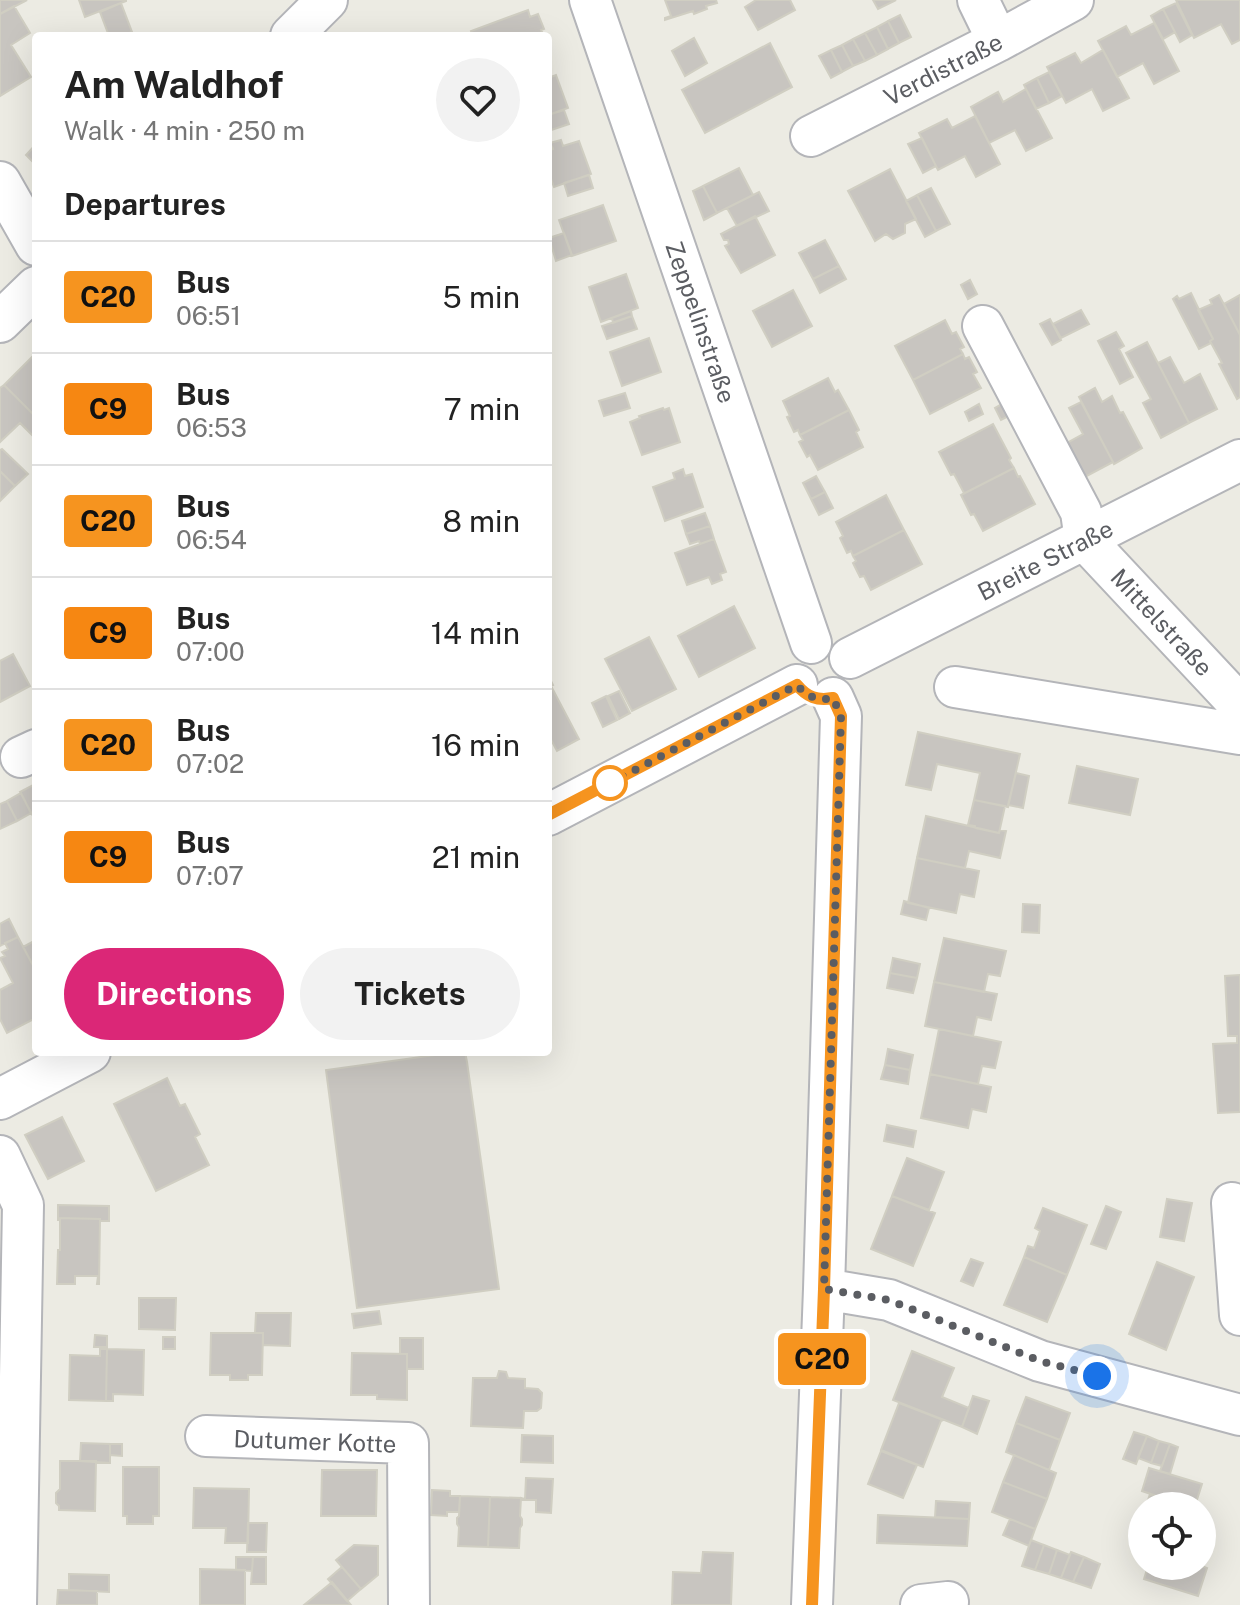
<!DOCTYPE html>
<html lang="en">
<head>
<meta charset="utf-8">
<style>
  :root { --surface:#fff; --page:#f2f2f2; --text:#222; --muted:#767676; --line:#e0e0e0; --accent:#db2777 }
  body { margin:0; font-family:"Public Sans",sans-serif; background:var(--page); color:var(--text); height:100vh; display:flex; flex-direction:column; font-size:30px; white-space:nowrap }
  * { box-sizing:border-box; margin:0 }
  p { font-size:26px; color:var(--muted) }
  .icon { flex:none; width:44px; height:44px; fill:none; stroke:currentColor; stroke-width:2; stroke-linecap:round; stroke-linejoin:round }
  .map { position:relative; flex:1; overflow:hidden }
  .side { position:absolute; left:32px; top:32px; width:520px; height:1024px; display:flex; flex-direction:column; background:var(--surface); border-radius:8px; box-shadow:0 8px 32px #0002 }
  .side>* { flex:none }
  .badge { padding:0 16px; border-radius:6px; font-size:28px; line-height:52px }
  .tools { position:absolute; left:1128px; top:1492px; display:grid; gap:16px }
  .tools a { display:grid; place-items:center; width:88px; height:88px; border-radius:50%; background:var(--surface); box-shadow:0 8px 32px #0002; font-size:40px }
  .you { position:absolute; width:40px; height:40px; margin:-20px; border:6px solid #fff; border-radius:50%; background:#1a73e8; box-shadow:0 0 0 12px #1a73e833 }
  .map>.badge { position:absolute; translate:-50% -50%; box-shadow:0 0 0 4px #fff }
  h2 { padding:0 32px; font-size:30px; line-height:72px }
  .round { display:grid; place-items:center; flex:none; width:84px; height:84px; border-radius:42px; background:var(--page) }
  .overview { display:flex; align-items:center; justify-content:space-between; height:136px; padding:0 32px }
  h1 { font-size:38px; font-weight:700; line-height:60px }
  .button { display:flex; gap:16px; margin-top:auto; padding:16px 32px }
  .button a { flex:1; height:92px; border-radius:48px; background:var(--accent); color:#fff; font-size:32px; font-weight:700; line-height:92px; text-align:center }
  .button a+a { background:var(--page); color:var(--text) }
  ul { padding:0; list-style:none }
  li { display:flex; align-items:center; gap:24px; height:112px; padding:0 32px; border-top:2px solid var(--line) }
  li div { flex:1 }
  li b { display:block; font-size:30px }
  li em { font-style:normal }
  li .badge { min-width:88px; font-weight:700; text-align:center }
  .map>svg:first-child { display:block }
  .building { fill:#c8c5c0; stroke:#d0cec2; stroke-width:2 }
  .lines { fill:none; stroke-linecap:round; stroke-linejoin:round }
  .minor-casing { stroke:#b4b5b9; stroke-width:44 }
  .minor { stroke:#fff; stroke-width:40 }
  .line-casing { stroke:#fff; stroke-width:18 }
  .line { stroke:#f6941f; stroke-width:12 }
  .walk { stroke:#5b5d62; stroke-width:8; stroke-dasharray:0 14.4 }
  .stop-dot { fill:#fff; stroke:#f6941f; stroke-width:4 }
  .labels { text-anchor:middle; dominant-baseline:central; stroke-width:6; stroke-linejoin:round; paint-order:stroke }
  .street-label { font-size:24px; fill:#5b5d62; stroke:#fff }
</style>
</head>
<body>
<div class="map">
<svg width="1240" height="1605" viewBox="0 0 1240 1605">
  <rect width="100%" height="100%" fill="#ecebe3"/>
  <path class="building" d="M0 0H27L0 14Z
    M79 0H126V1L85 17Z
    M665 0H716L717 3 706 6 707 9 694 14 693 11 665 20V18L671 16Z
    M756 0H790L795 10 758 30 745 7Z
    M873 0H896L878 9Z
    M1176 0H1240V40L1232 44 1221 24 1194 38Z
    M121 3 132 32 121 36H109L100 12Z
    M1176 3 1192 35 1180 42 1163 9Z
    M14 6 30 33 11 45 31 77 0 96V14Z
    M1163 9 1175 32 1163 39 1151 16Z
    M528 10 530 17 538 14 544 29 541 30 544 36H473L471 31Z
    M900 15 911 37 899 43 888 21Z
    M888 21 899 43 888 49 877 27Z
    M1154 23 1179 71 1154 84 1143 63 1117 77 1098 41 1126 26 1131 35Z
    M877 27 888 49 877 55 865 33Z
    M865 33 877 55 865 61 853 39Z
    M694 38 707 63 685 76 672 51Z
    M853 39 865 61 853 66 842 45Z
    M770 43 792 87 705 133 682 90Z
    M842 45 853 66 842 72 831 50Z
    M831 50 842 72 831 78 819 56Z
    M1103 50 1129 98 1103 111 1092 89 1066 103 1047 67 1075 53 1081 63Z
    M1049 72 1062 96 1049 103 1037 78Z
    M556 75 568 108 548 115V78Z
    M1037 78 1049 103 1036 109 1024 85Z
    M1026 89 1052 138 1026 151 1015 130 989 143 971 107 998 92 1003 102Z
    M564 110 569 124 548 131V115Z
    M975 116 1000 164 976 177 965 156 938 170 919 133 947 119 952 128Z
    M922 138 936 166 923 173 908 144Z
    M561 140 563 146 579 141 591 174 554 187 548 171V151L553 149 550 143Z
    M36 144V165L26 155Z
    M739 168 753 195 717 213 703 186Z
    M890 169 916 219 905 224V233L893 239 886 234 875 241 848 191Z
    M589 175 593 188 568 196 564 183Z
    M703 186 717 213 704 220 693 191Z
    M931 188 950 224 936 231 917 195Z
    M759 192 769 211 737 226 727 208Z
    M917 195 936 231 925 237 906 201Z
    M603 205 616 241 572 256 559 220Z
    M755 216 775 255 741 273 725 246 729 244 728 240H724L721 234Z
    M564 233 572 255 556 261 549 238Z
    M825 240 839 266 813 279 799 253Z
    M839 266 846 279 820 293 813 279Z
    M626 274 638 308 601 322 589 287Z
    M970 280 977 294 968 299 961 285Z
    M793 290 812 326 772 347 753 311Z
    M1191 293 1213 339 1210 341 1211 343 1199 349 1173 299 1177 296 1179 299Z
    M1219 295 1240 335V397L1237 399 1219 364 1222 363 1210 341 1213 339 1198 310 1212 304 1210 300Z
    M1240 295V335L1224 304Z
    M1081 310 1089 324 1061 338 1053 324Z
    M631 311 632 316 613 323 612 318Z
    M632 316 637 329 607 339 602 326Z
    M1050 319 1061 340 1052 345 1040 324Z
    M945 320 952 334 956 332 964 347 960 349 963 354 913 380 895 346Z
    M1116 332 1124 346 1119 349 1133 377 1120 384 1098 341Z
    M649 338 661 372 622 386 610 352Z
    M1147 342 1189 423 1161 438 1143 403 1151 399 1126 353Z
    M36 353V417L4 385Z
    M963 354 965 359 969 357 977 372 973 374 981 388 930 414 913 380Z
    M1170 357 1184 383 1200 374 1217 409 1189 423 1158 363Z
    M828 378 835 392 838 390 849 410 800 435 798 430 794 432 787 417 790 416 783 401Z
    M4 385 36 417V439L20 423 0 442V388Z
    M1095 388 1102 402 1112 396 1120 413 1123 412 1142 448 1114 464 1079 397Z
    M625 393 630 408 604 416 599 401Z
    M1011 399 1017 412 1001 420 995 408Z
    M1081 402 1113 462 1085 477 1067 443 1083 434 1069 408Z
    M979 404 983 414 969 421 965 412Z
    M663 408 664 410 669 408 680 442 642 455 630 422 640 418 639 416Z
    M849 410 859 430 856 432 863 447 818 470 810 455 807 457 799 442 803 440 800 435Z
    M993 424 1011 458 1009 460 1014 468 961 495 964 493 954 474 951 475 939 452Z
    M2 449 28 474 15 486 0 471V450Z
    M1014 468 1018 477 1020 476 1035 504 983 531 974 514 971 515 961 495Z
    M683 469 685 476 692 474 703 507 665 521 653 487 675 479 673 473Z
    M0 471 15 486 0 501Z
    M816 476 825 492 811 499 803 483Z
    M825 492 833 508 819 515 811 499Z
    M886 495 904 530 853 556 851 551 847 553 840 538 843 536 836 522Z
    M705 513 710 526 686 534 682 521Z
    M710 526 714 539 700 544 699 541 690 544 686 534Z
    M904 530 922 564 871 590 864 576 860 577 853 563 856 561 853 556Z
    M714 539 726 572 720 574 722 580 712 584 709 577 687 585 675 553Z
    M734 606 755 648 699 677 678 636Z
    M649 637 676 689 632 711 605 659Z
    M13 654 30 686 0 702V661Z
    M548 675 553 685 551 686 579 739 557 751 548 734Z
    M619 691 630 713 619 719 608 696Z
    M606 696 617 720 603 727 592 703Z
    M918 732 1020 754 1008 807 974 800 980 773 937 764 931 790 906 785Z
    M1077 766 1138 779 1130 815 1069 803Z
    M1016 773 1029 776 1023 808 1008 805Z
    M33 785 36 791V817L34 818 20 792Z
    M21 793 31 813 17 821 7 801Z
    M974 800 1005 806 999 833 975 828V826L968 825Z
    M7 801 17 821 0 829V804Z
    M926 816 999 833 1000 830 1006 831 1000 858 969 851 965 868 917 858Z
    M917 858 979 871 974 897 960 894 956 913 908 903Z
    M904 901 929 908 926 920 901 914Z
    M1023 904 1040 905 1039 933 1022 932Z
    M9 919 18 937 0 946V924Z
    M18 937 36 971V1018L7 1033 0 1019V990L13 983 0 958 5 956 2 952 8 949 5 943Z
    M944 938 1006 951 1000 976 988 974 984 992 934 982Z
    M36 940V971L23 947Z
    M893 958 920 964 917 978 890 973Z
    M890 973 917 978 913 993 887 988Z
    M1240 975V1112L1218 1113 1213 1044 1237 1043V1036H1228L1225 976Z
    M934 982 997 994 991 1020 977 1017 973 1036 925 1026Z
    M939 1029 1001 1042 995 1068 982 1066 978 1084 930 1074Z
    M888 1049 913 1055 910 1070 885 1065Z
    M457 1052H465L467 1062 499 1289 357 1308 326 1070Z
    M885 1065 910 1070 908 1084 881 1079Z
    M930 1074 991 1087 986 1112 972 1109 968 1128 921 1118Z
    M167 1078 180 1106 185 1104 200 1134 195 1137 209 1165 156 1191 114 1104Z
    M62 1117 84 1161 48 1179 25 1135Z
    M887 1125 916 1131 913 1147 884 1141Z
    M907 1158 944 1172 929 1210 892 1196Z
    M892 1196 935 1213 913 1266 871 1249Z
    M1167 1199 1192 1203 1184 1241 1160 1237Z
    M58 1205 109 1206V1221H100V1219L58 1218Z
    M1106 1206 1121 1212 1106 1249 1091 1244Z
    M1043 1208 1087 1225 1067 1275 1024 1257 1028 1246 1034 1248 1040 1231 1035 1228Z
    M58 1218 100 1219 99 1284H97L98 1276H75V1284H57L58 1250H60V1220H58Z
    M1024 1257 1067 1275 1047 1322 1004 1305Z
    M971 1259 983 1263 973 1286 961 1281Z
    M1157 1262 1194 1277 1166 1350 1129 1334Z
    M139 1298H176L175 1330 139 1329Z
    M379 1311 381 1324 354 1328 352 1314Z
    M256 1313H291L290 1346 263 1345V1333H255Z
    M211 1333H263L262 1375H248V1380H230V1375H210Z
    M95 1335 107 1336V1347H94Z
    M163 1337H175V1349H163Z
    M400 1338H423V1369H407V1354H400Z
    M100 1349H107L106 1401 69 1400 70 1355 100 1356Z
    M107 1349 144 1350 143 1395 113 1394V1401H106Z
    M912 1351 954 1368 942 1397 969 1408 962 1427 893 1400Z
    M352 1353 407 1354V1400L377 1399V1395H351Z
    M499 1371 506 1372 508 1378 525 1379V1388L538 1389 542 1393 541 1408 537 1411H524L523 1428 471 1426 473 1378H497Z
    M973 1396 989 1401 977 1434 962 1427Z
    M1026 1397 1070 1413 1060 1440 1016 1423Z
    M899 1403 943 1420 941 1421 923 1467 881 1450Z
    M1016 1423 1060 1440 1049 1470 1006 1452Z
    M1134 1432 1147 1436 1136 1464 1123 1459Z
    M522 1435 553 1436V1463L521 1462Z
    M1147 1436 1159 1441 1151 1463 1138 1458Z
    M1159 1441 1170 1444 1162 1466 1151 1463Z
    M81 1443 110 1444V1463L80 1461Z
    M110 1444H122V1456L110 1455Z
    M1170 1444 1178 1447 1170 1474 1160 1471Z
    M881 1451 917 1465 903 1498 868 1484Z
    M1014 1455 1056 1473 1047 1499 1003 1482Z
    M60 1461H96L95 1511 59 1510V1506L56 1503V1493L60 1489Z
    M123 1467H159V1516H153V1524H127V1516H123Z
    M1149 1468 1202 1484 1195 1506H1186L1142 1491Z
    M322 1470H377L376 1516H321Z
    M526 1478 553 1479 551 1513 536 1512V1500H521V1498L525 1499Z
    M1003 1482 1047 1499 1035 1529 992 1512Z
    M194 1488 249 1489 248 1543H225L226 1528H193Z
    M432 1490 450 1491V1496H460L459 1512H447V1516L431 1515Z
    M1150 1494 1168 1500 1166 1506H1146Z
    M460 1496 490 1497 488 1547 458 1546 459 1527 457 1524V1518L459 1516Z
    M490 1497 521 1498 520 1516 522 1519V1525L520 1528 519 1548 488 1547Z
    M936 1501 970 1503 969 1519 935 1517Z
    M878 1515 969 1519 967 1546 877 1543Z
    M1010 1519 1035 1529 1029 1546 1003 1535Z
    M248 1523H267L266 1552H247Z
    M1031 1540 1044 1545 1035 1570 1022 1566Z
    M354 1545 378 1546V1575L361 1589 336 1560Z
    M1044 1545 1057 1550 1049 1574 1035 1570Z
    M1057 1550 1070 1555 1061 1578 1049 1574Z
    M703 1552 733 1553 731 1605H672L673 1572 701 1573Z
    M1071 1552 1084 1557 1073 1582 1061 1578Z
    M236 1557H253L252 1571 236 1570Z
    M253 1557H266V1584H251Z
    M1084 1557 1100 1564 1091 1588 1073 1582Z
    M1148 1566H1202L1207 1568 1198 1596 1144 1579Z
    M342 1567 361 1589 347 1601 328 1579Z
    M200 1569 245 1570V1605H200Z
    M69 1574 109 1575V1592L69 1590Z
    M332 1582 351 1605H304L331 1583Z
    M58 1590 97 1591V1605H57Z"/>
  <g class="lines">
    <g class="minor-casing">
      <path id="minor" d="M590 0 811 643
        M978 0 998 41
        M291 36 327 0
        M811 136 998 41 1073 0
        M0 182 36 245
        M0 322 36 287
        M983 326 1081 512 1085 540 1234 699 1240 703
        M850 658 1240 460
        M955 687 1240 734
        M21 757 36 750
        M548 815 797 685
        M0 1099 90 1052
        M0 1156 23 1205 16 1605
        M1232 1203 1240 1315
        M824 1289 889 1300 1040 1361 1240 1415
        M206 1436 408 1443 409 1605
        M812 1605 824 1289 841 716 833 698
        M921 1605 948 1602"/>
    </g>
    <use href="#minor" class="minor"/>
  </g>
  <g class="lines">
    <g class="line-casing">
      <path id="line" d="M548 815 797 685C807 697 817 701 833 698L841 716 824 1289 812 1605"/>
    </g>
    <use href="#line" class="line"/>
    <path class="walk" d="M610 783 797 685C807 697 817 701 833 698L841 716 824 1289 889 1300 1040 1361 1097 1376"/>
  </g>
  <circle class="stop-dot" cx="610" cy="783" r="16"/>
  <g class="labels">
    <g class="street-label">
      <text transform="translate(943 69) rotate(-27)">Verdistraße</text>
      <text transform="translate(701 322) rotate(71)">Zeppelinstraße</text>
      <text transform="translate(1045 560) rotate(-27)">Breite Straße</text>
      <text transform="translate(1162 622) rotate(47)">Mittelstraße</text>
      <text transform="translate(315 1441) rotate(2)">Dutumer Kotte</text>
    </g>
  </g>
</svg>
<div class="tools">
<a><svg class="icon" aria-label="locate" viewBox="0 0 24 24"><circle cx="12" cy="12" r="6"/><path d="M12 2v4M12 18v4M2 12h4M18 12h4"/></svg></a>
</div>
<div class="you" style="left:1097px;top:1376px"></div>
<b class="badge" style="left:822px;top:1359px;background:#f6941f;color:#111">C20</b>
<section class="side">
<div class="overview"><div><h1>Am Waldhof</h1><p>Walk · 4 min · 250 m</p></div><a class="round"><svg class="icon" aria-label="heart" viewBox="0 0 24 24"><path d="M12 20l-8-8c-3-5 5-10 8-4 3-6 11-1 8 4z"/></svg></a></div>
<h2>Departures</h2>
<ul>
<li><span class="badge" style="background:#f6941f;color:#111">C20</span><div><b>Bus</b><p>06:51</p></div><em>5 min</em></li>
<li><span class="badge" style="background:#f68712;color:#111">C9</span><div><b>Bus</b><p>06:53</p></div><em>7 min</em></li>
<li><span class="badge" style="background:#f6941f;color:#111">C20</span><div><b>Bus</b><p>06:54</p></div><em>8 min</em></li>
<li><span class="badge" style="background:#f68712;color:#111">C9</span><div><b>Bus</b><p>07:00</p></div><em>14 min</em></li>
<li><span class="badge" style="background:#f6941f;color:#111">C20</span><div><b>Bus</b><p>07:02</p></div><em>16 min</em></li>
<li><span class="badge" style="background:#f68712;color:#111">C9</span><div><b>Bus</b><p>07:07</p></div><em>21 min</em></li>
</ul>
<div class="button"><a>Directions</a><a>Tickets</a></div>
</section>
</div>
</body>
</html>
